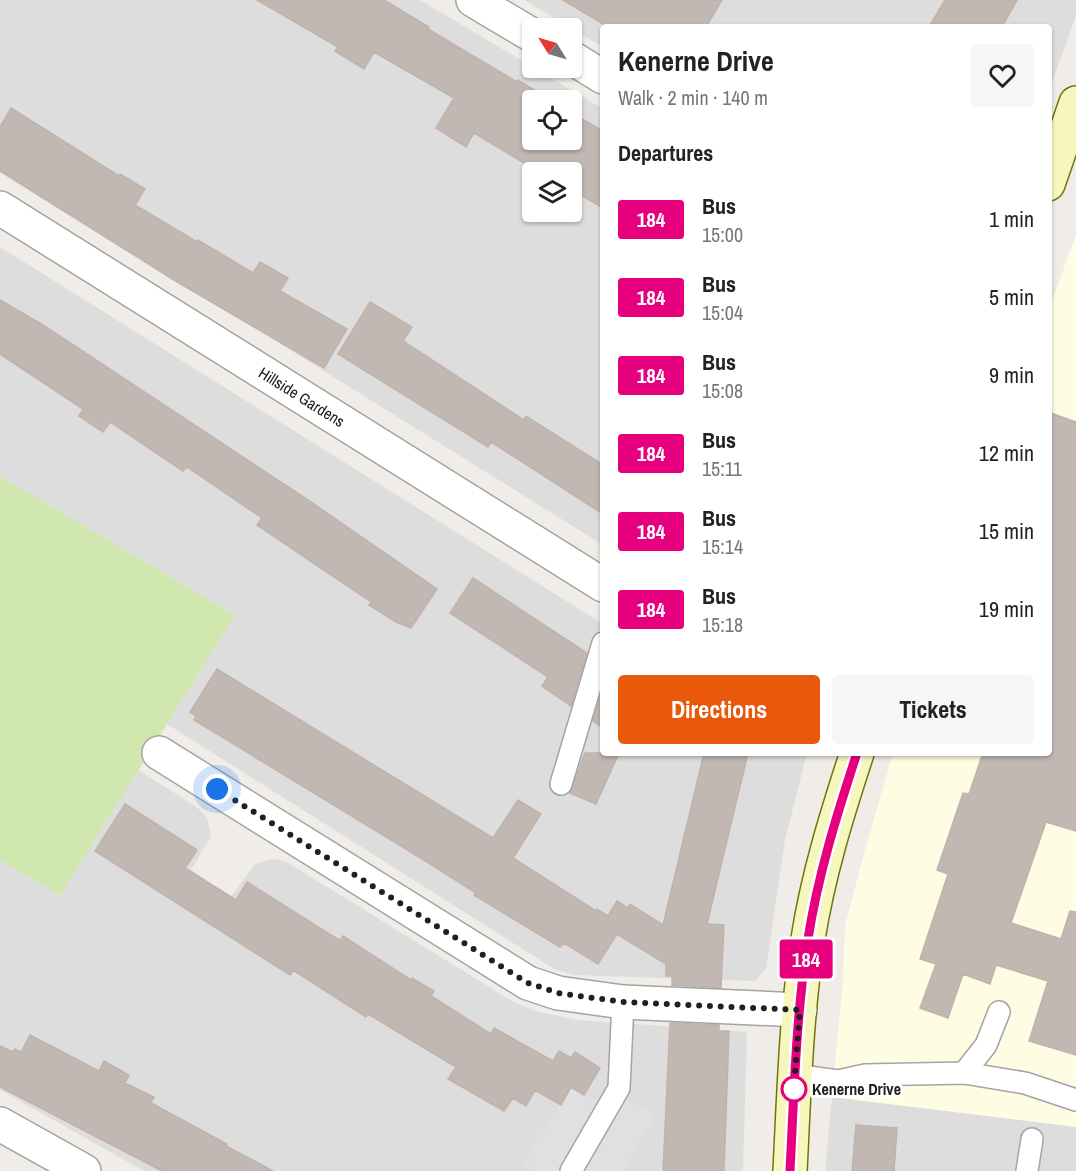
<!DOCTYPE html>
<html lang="en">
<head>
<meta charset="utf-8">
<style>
  :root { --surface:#fff; --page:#f6f6f6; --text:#222; --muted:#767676; --accent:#ea580c }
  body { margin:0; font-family:"Archivo Narrow",sans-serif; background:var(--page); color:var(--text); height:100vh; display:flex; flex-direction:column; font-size:22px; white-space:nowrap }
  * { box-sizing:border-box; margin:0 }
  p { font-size:20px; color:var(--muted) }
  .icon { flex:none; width:33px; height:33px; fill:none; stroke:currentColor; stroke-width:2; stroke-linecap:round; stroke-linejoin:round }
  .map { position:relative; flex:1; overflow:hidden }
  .sheet { position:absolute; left:600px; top:24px; width:452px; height:732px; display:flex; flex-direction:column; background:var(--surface); border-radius:6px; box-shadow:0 2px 4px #0004 }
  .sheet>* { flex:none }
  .badge { padding:0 12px; border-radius:4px; font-size:21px; line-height:39px }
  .needle { width:39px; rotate:307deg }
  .controls { position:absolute; left:522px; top:18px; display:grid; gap:12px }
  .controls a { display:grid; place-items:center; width:60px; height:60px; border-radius:6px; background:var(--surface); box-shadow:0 2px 4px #0004; font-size:30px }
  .you { position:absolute; width:30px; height:30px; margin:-15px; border:4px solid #fff; border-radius:50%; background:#1a73e8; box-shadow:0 0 0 9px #1a73e833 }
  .map>.badge { position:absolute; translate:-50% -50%; box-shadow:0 0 0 3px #fff }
  h2 { padding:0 18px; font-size:22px; line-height:54px }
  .round { display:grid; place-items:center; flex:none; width:63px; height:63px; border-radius:6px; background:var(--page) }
  .headline { display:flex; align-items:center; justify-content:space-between; height:102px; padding:0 18px }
  h1 { font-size:28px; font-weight:800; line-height:45px }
  .action { display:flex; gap:12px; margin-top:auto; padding:12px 18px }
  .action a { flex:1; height:69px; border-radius:6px; background:var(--accent); color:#fff; font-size:24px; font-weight:800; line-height:69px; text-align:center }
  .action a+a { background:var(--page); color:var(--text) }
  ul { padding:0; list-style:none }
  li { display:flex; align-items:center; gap:18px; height:78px; padding:0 18px }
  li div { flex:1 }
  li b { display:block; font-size:22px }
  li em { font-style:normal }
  li .badge { min-width:66px; font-weight:700; text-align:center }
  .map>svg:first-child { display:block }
  .residential { fill:#dedddd; fill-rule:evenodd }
  .education { fill:#fefce2 }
  .grass { fill:#d0e8af }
  .parking { fill:#e0e0e0 }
  .building { fill:#c1b8b3; stroke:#c1b2aa; stroke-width:1.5 }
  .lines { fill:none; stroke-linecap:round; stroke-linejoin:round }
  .lane-casing { stroke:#a4a4a4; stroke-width:24 }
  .street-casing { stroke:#a4a4a4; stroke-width:36 }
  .secondary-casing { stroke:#727509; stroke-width:36 }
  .lane { stroke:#fff; stroke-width:21 }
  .street { stroke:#fff; stroke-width:33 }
  .secondary { stroke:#f7f6be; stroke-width:33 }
  .line-casing { stroke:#fff; stroke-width:14 }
  .line { stroke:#e6007e; stroke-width:9 }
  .walk { stroke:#202020; stroke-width:6; stroke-dasharray:0 10.8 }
  .stop-dot { fill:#fff; stroke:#e6007e; stroke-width:3 }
  .labels { text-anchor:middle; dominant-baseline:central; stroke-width:6; stroke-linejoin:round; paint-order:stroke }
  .street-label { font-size:16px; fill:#202020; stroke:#fff }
  .stop-label { font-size:16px; font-weight:bold; fill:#202020; stroke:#fff; text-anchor:start }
</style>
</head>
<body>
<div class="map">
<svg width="1076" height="1171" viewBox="0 0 1076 1171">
  <rect width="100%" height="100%" fill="#f0ece7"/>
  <path class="residential" d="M0 0H420L603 109V545L0 169ZM532 100H572V140H532ZM532 172H572V212H532Z
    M524 0H1076V16L1049 90 1048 27H603V47Z
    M0 247 603 624V753H807L785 840 766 968 755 981 574 975 556 970 167 724 235 615 0 476Z
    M138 770 197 807 207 817 211 836 191 870 231 897 255 864 273 859 285 861 512 1001 538 1012 578 1020 747 1032 743 1171H144L0 1090V860L60 896Z
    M832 1097 1076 1127V1171H825Z"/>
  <path class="education" d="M1076 234V1127L832 1097 843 979 845 926 863 857 893 753H1048V313Z"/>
  <path class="grass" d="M0 476 235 615 60 896 0 860Z"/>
  <path class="parking" d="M571 1087 596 1099 603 1095 607 1087 655 1116 623 1171H537L522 1163Z"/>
  <path class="building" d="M257 0H384L429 27 428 29 517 82 518 80 551 100H532V140H572V113L603 131V208L572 190V172H539L474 133 466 147 436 128 454 98 374 52 364 69 335 51 338 47Z
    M563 0H722L706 27H608Z
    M945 0H1017L1002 27H929Z
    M11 108 119 176 120 174 145 189 135 205 197 242 198 240 253 273 260 262 288 278 280 291 347 329 324 368 174 280 0 171V127Z
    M0 300 43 325 308 500 437 589 411 628 396 622 369 605 371 602 257 525 262 518 187 467 183 471 110 422 103 432 79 416 83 409 0 354Z
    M370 302 412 327 403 341 524 420 526 416 603 465V514L491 442 488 447 338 354Z
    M1048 412 1076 422V831L1046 822 1011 923 1061 939 1070 911 1076 912V1055L1029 1041 1048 981 996 965 990 984 963 974 948 1018 920 1008 936 964 920 959 948 874 937 870 963 793 969 794 983 753H1048Z
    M473 578 587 653 571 706 542 686 548 677 450 613Z
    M217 669 493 838 518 800 541 814 513 858 596 911 597 909 608 916 617 901 628 908 630 904 663 925 704 753H748L707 924 724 925 721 988 672 985V976H666V964L617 934 598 964 564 943 560 947 474 895 476 893 424 860 194 720 196 716 190 712Z
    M603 688V728L593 721Z
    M585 753H619L596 804 570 793Z
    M125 804 197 850 185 868 236 900 247 882 334 937 340 940 343 936 411 980 412 978 434 991 431 996 491 1034 494 1028 553 1061 559 1051 571 1058 575 1052 600 1068 584 1095 571 1087 561 1105 535 1090 526 1106 513 1098 504 1111 448 1079 456 1067 368 1014 366 1017 293 970 290 975 95 851Z
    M670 1023 719 1025V1031H729L724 1171H663Z
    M30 1035 99 1071 104 1061 129 1075 125 1083 154 1097 151 1103 227 1144 226 1146 273 1171H162L0 1087V1046L13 1052 15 1049 21 1052Z
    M856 1125 897 1128 894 1171H852Z"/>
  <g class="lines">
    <g class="lane-casing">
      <path id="lane" d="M561 784 603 643
        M964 1073 986 1045 999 1012
        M794 1075 838 1081 865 1075 964 1073 1025 1083 1076 1100
        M571 1171 619 1088 623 1002
        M1027 1171 1032 1139"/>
    </g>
    <g class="street-casing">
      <g id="street">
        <path d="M473 0 532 35"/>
        <path d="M572 58 603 77"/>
        <path id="s1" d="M0 208 603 585"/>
        <path d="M159 753 528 983 558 993 623 1002 800 1010"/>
        <path d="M0 1124 84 1171"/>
      </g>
    </g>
    <g class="secondary-casing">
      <path id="secondary" d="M1048 184 1076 103
        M790 1171C794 1094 796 1015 808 939 818 875 837 814 857 753"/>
    </g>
    <use href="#lane" class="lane"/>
    <use href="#street" class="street"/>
    <use href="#secondary" class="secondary"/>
  </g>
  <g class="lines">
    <g class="line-casing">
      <path id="line" d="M790 1171C794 1094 796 1015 808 939 818 875 837 814 857 753"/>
    </g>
    <use href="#line" class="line"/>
    <path class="walk" d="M217 789 528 983 558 993 623 1002 800 1010 793 1099 794 1089"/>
  </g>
  <circle class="stop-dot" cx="794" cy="1089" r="12"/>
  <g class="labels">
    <g class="street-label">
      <text stroke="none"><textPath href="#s1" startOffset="356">Hillside Gardens</textPath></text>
    </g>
    <g class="stop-label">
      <text x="812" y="1089">Kenerne Drive</text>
    </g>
  </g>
</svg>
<div class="controls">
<a><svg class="needle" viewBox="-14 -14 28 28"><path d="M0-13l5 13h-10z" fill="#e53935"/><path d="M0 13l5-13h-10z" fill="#767676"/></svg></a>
<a><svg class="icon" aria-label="locate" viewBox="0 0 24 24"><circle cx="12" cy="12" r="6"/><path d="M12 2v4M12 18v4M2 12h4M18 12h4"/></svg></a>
<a><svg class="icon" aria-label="layers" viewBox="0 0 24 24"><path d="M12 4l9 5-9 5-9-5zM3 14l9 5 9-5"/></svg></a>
</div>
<div class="you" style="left:217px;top:789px"></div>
<b class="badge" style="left:806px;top:959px;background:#e6007e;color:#fff">184</b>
<section class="sheet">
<div class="headline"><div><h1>Kenerne Drive</h1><p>Walk · 2 min · 140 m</p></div><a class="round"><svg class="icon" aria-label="heart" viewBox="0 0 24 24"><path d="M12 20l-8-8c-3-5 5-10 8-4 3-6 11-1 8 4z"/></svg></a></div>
<h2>Departures</h2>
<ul>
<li><span class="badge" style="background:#e6007e;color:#fff">184</span><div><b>Bus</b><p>15:00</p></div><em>1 min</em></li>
<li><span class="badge" style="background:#e6007e;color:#fff">184</span><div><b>Bus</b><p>15:04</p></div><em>5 min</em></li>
<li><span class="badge" style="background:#e6007e;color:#fff">184</span><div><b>Bus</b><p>15:08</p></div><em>9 min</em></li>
<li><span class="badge" style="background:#e6007e;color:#fff">184</span><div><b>Bus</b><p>15:11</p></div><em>12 min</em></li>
<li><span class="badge" style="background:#e6007e;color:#fff">184</span><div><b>Bus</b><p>15:14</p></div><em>15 min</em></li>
<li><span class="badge" style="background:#e6007e;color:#fff">184</span><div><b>Bus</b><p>15:18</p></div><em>19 min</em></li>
</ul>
<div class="action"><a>Directions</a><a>Tickets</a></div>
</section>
</div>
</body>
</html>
